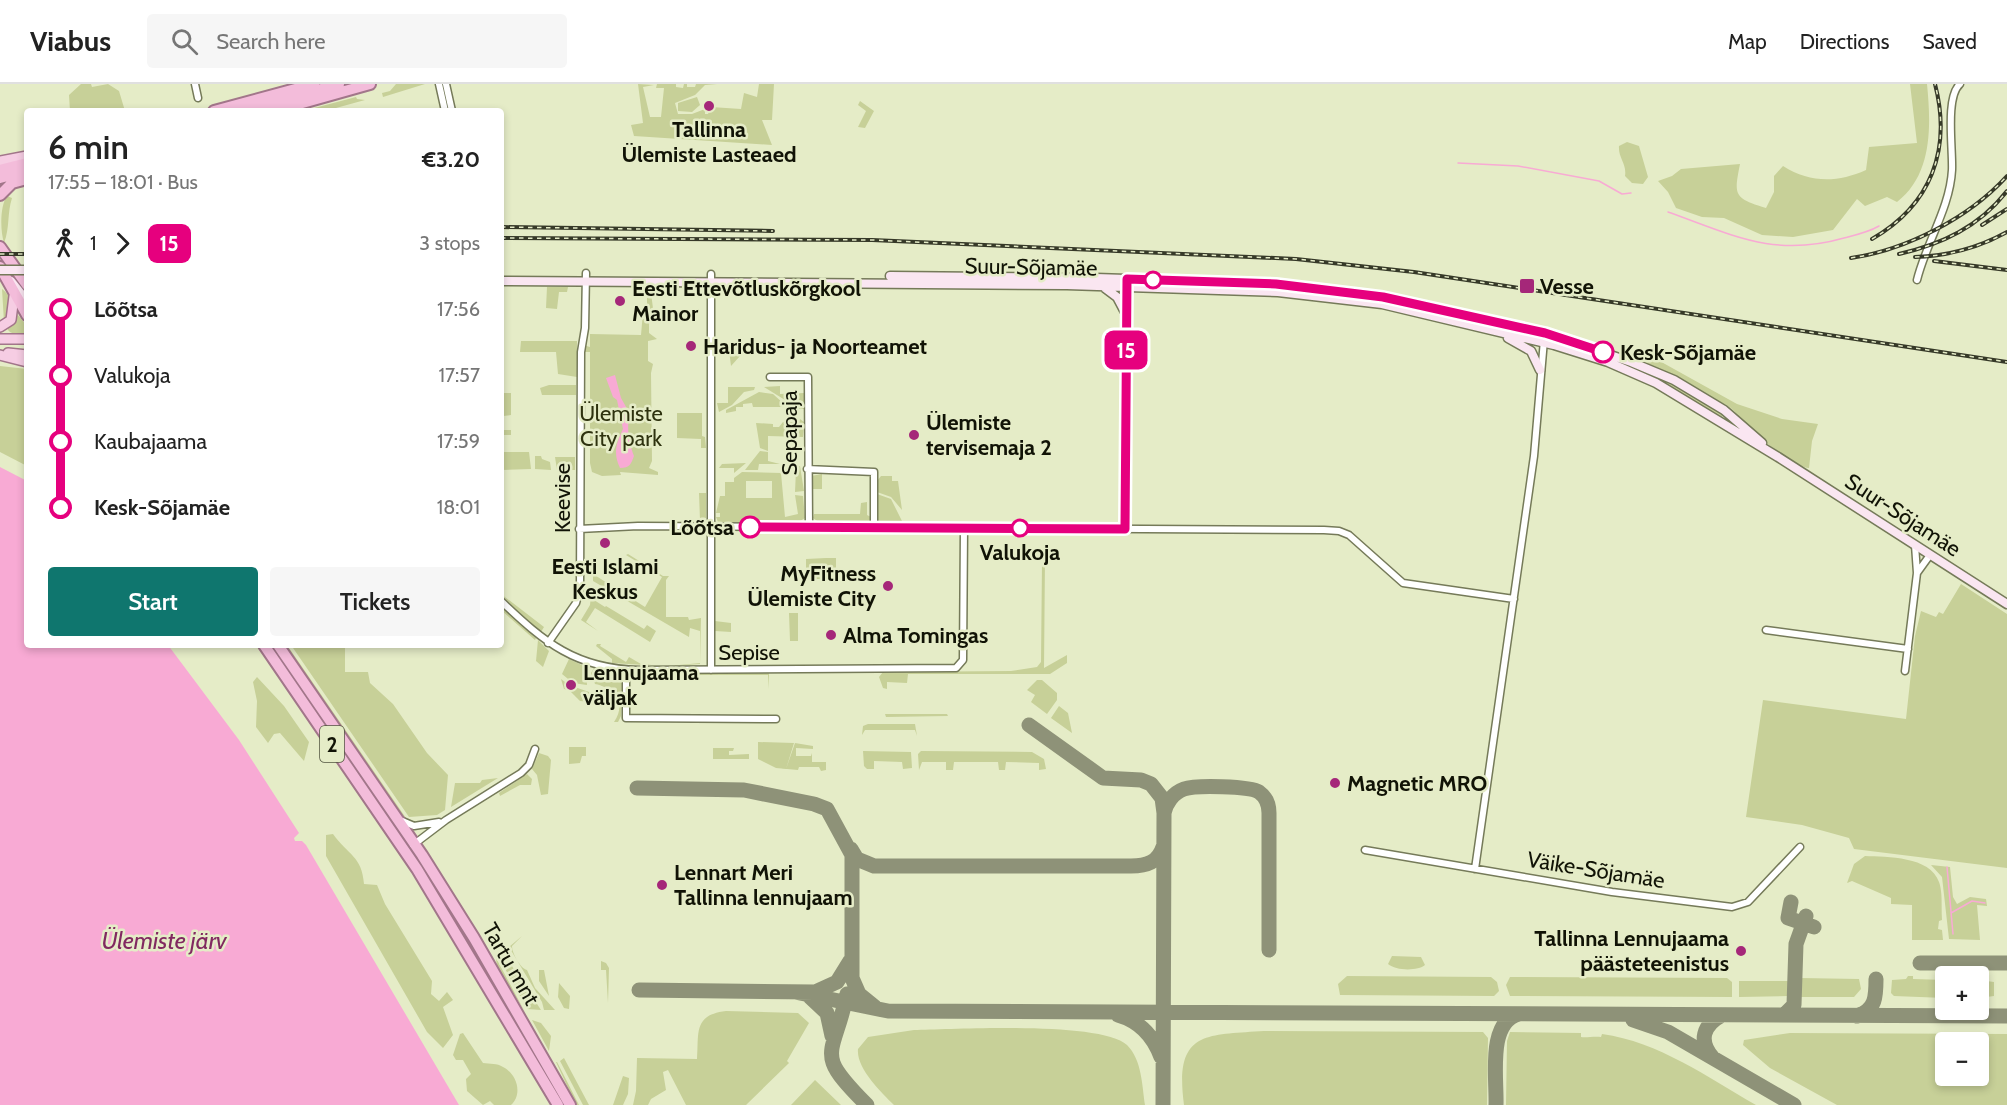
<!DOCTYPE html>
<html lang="en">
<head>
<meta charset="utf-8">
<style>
  :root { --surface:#fff; --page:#f6f6f6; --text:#222; --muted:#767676; --line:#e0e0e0; --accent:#0f766e }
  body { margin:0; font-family:Cabin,sans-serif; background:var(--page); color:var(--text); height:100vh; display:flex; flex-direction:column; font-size:22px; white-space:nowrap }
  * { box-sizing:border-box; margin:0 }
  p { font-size:20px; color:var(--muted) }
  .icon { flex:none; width:33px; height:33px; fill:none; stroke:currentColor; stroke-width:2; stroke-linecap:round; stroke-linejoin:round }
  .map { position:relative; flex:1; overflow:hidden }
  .details { position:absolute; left:24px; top:24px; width:480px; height:540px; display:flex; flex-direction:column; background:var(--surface); border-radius:6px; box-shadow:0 3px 9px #0003 }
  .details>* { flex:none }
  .badge { padding:0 12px; border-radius:9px; font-size:21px; line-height:39px }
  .controls { position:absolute; left:1935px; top:882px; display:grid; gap:12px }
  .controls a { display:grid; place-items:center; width:54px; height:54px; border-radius:6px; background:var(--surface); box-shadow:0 3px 9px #0003; font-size:30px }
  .map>.badge { position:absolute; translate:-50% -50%; box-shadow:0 0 0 3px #fff }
  .legs { display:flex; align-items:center; gap:9px; height:66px; padding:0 24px; font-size:20px }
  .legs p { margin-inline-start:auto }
  .head { display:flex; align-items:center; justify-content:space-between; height:102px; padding:0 24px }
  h1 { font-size:33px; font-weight:600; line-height:45px }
  .action { display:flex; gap:12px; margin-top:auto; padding:12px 24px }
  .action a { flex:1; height:69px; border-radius:6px; background:var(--accent); color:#fff; font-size:24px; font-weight:600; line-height:69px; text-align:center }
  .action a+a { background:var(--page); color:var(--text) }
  ul { padding:0 24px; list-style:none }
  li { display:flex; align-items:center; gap:21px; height:66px; font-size:22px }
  li i { display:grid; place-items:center; width:9px; height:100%; margin:0 8px; background:currentColor }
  li i::after { content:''; width:15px; height:15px; margin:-8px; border:4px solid; border-radius:50%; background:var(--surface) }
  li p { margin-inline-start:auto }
  li:first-child i { background:linear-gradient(#0000 50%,currentColor 0) }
  li:last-child i { background:linear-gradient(currentColor 50%,#0000 0) }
  header { display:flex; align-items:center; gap:36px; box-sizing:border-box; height:84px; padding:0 30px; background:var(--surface); border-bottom:2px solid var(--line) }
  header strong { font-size:28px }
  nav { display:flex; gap:33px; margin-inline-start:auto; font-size:21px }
  .search { width:420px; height:54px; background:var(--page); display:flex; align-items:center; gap:15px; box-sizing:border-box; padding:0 21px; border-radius:6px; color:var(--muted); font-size:22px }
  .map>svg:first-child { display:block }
  .green { fill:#c7d098; fill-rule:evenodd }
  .water { fill:#f8aad4 }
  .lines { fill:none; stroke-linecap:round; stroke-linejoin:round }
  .stream { stroke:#f8aad4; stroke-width:1.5 }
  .taxiway { stroke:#8e9278; stroke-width:15 }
  .minor-casing { stroke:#757a59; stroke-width:9 }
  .secondary-casing { stroke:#757a59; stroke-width:11 }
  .primary-casing { stroke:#a2768a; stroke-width:12 }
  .trunk-casing { stroke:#a2768a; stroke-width:14 }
  .minor { stroke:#fff; stroke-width:6 }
  .secondary { stroke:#fae6f1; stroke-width:8 }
  .primary { stroke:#f6cde3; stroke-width:9 }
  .trunk { stroke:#f3bcda; stroke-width:10 }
  .rail-casing { stroke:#363928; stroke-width:4 }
  .rail { stroke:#e5ecc7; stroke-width:1.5; stroke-dasharray:4.5; stroke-linecap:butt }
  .secondary-bridge-casing { stroke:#757a59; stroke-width:11; stroke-linecap:butt }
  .secondary-bridge { stroke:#fae6f1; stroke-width:8 }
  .line-1-casing { stroke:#fff; stroke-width:14 }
  .line-1 { stroke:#e6007e; stroke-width:9 }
  .poi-dot { fill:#a52779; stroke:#e5ecc7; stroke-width:2 }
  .stop-1-dot { fill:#fff; stroke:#e6007e; stroke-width:3 }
  .labels { text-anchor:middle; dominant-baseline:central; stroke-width:5; stroke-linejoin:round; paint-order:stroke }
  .shield { fill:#e5ecc7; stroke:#515440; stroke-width:1.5 }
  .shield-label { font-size:21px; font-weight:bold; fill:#111306 }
  .poi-label { font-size:22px; font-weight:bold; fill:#111306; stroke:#e5ecc7; text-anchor:start }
  .street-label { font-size:22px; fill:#111306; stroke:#e5ecc7 }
  .stop-label { font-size:22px; font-weight:bold; fill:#111306; stroke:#e5ecc7; text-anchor:start }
  .park-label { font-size:22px; fill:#2e320f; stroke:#e5ecc7 }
  .water-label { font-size:24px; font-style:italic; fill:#812960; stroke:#e5ecc7 }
</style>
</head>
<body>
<header>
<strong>Viabus</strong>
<div class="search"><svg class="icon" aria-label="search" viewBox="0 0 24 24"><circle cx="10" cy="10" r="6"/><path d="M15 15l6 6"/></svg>Search here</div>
<nav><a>Map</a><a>Directions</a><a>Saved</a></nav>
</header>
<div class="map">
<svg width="2007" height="1021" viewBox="0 0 2007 1021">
  <rect width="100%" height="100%" fill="#e5ecc7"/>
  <path class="green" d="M81 0H91L92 3 108 0 119 7 125 27H70L69 11Z
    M396 0H425L383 13 382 9 390 7Z
    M638 0 654 1 643 3 650 33H661L664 4H656L657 0H676V3L683 4 684 0H681H687V3H695L696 0H717L705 1 695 11 675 19 678 30H692L705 25V30H708L711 23 741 25 744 9 757 13 759 0H774L772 36H762L772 61 634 52 631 41 643 39Z
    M1910 0H1927C1931 41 1933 90 1897 118L1887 113 1865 122 1857 115 1833 146 1793 153 1762 151 1724 134 1702 133 1676 124 1668 108 1658 97 1672 92 1681 85 1740 80C1734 111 1733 114 1766 124L1774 108V92L1783 82C1810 99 1837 99 1866 86L1869 63 1917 59Z
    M356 13 357 15 365 16 325 27H303Z
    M697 13 700 21 692 28 678 27V19Z
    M860 17 874 27 865 44 858 43 866 27 858 21Z
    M1627 58 1639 62 1648 93 1643 100 1632 99 1625 92C1627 80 1618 74 1619 62Z
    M7 112 12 114C7 129 10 144 4 159 0 146 0 122 7 112Z
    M547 203H568L567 208H559L557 225 546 224Z
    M2 205C15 215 12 227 4 238Z
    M647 209H651L654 232 649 236V249L657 255 648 257V277L653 280 651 289 652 377 649 384 658 388V391L620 388 621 391 602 392 592 388 590 379V268H583V261L590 263V250L641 251 643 228H647Z
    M17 230 27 242V249C20 249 10 252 7 244Z
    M521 257H577V293L558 290 556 268H520Z
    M727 258 735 263 740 259V272L731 282 729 266 726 265Z
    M1638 265 1737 320 1782 335 1818 340 1812 357 1809 384C1798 384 1755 352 1745 340 1735 329 1732 321 1717 317L1641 276Z
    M0 282 27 285V382L0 368Z
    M1637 285 1672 299 1723 330 1722 333 1636 287Z
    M549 301H576V311H542L540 304Z
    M780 302V310L804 309V325H790V317L785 316 764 303Z
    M728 303H755L754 306 744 308 732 321 719 328 717 319H728Z
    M759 308 773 310 784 320V323H753L752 319 743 320V323H736V327L726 329V326Z
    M501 309H511V331L503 332V346H511V351H501Z
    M677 329H702V352L705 353 706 364H701V355L677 354Z
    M800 335 804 338 803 353 768 352V367L760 364 756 339 773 340V343H779L783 338H799Z
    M760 367 768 368V377L780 380H759L758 386H745Z
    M501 368H529L531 385 501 386Z
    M535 372H541L542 375 550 378 551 386 535 385Z
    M555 373H575V386H557Z
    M746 379 734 389V384H719L722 380Z
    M800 382 804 407 795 408 796 386 786 383Z
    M742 388 781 389 785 433 798 430 795 411 803 412 805 434 797 439 718 438 716 433H720V429H716L720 412H725V398H734V394ZM772 397V414H746V397Z
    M822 390V405H809L811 392Z
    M881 392H892V397H898L902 426 891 413 877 408V397Z
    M699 409H706V434L700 436Z
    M877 410 891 415 903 439H878Z
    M867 418V431L871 433 870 439H820L813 434 814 430H860L861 419Z
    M628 470 663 492H669L666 496V533H688L689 536 701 534 700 580 669 582 700 579V547L690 544 689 553 593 497V486V490L645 523 662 493 626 471Z
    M826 474H836V495H806V475Z
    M1045 474 1044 584 1067 571V579L1050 590H908L907 599 887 598V605L883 604 879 593 883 588 1011 587 1037 583 1041 578 1042 478Z
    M1961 500 2007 530V784L1854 765 1849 754 1802 741 1746 733 1763 616 1906 635 1915 552 1921 527 1936 533 1939 528 1943 530Z
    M592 503 594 516 605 523 606 522 644 545 647 541 656 547 650 558 595 524 586 538 598 547 581 536 590 521Z
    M501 510 544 543 541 548 527 538Z
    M501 521 536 554 535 556 501 526Z
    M789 529H798V557H790Z
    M715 537 731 539V548L715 547Z
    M538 556 549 567 543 583 536 577Z
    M597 560H601L600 562 626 578 629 573 641 580 662 582 612 579V575L596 562Z
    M269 561H272L396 740 391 739Z
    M284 561H287L408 737 402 733Z
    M291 561H345V588H368L370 599 393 620 427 669 448 691 445 726 437 731 409 733Z
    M569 575 586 583 587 601 573 599 562 590Z
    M594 584 622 592 621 632 618 638H614C627 619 615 604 595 600L591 589Z
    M769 589V605L768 591H632Z
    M257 593 284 622 309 658 304 677 280 649 274 650 268 659 256 643 257 617 253 598Z
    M561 595 569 601 589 608 591 618 580 617 569 606 564 605Z
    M1037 596H1042L1057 609V616L1047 630 1031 618 1035 611 1027 606Z
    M1059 622 1068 629 1072 649 1051 634Z
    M885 630H947L948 632 886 633Z
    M868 640H915L917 652 915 646H865L862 651 863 642Z
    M758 658 794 659 786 685 795 659 813 662V665L796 664V672H811L812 669V678H826V686L821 687 819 683H799L798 686 776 684 758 675Z
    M569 663H586V672H582L580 679 569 680Z
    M713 664H734L733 667H729V671L749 670V675H713Z
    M863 667 911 668 912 684 903 685 902 678 874 677V685H867L864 682Z
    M921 667 1032 668 1044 675 1046 685 1039 686V679L1006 678 1005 686H999L998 678H954L953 686H946V678H922L919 686 918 670Z
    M539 669 548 672 551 676 548 710 541 711 537 691 532 685Z
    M527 690 532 695 531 701H520L500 712 499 709Z
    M498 694 451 723 455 699H480L482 696Z
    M333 750C348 771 362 772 364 800L377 801 385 820 432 897 431 910 439 917 447 908 453 916 443 923 453 951 443 964 427 948 326 772V751Z
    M1865 772C1887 773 1930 772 1939 798 1943 809 1941 824 1942 836L1939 837 1938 845 1942 846 1943 856H1912V821L1891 820V814L1852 797 1847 799 1854 780Z
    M1931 781 1950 783 1953 813 1957 820 1970 813 1986 815 1987 822 1977 821 1980 856 1949 855 1942 793Z
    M522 852 512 862C512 869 520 884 527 886L535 904 555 926H544L542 918 509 863Z
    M502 865 506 866V873L541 926 527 925 497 870Z
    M1392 872 1421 873 1425 881C1418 887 1396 887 1388 880Z
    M496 875V874L525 928 497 882Z
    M601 877 606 879 609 884 608 919 606 886H601Z
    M539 886H544L549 912 539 897Z
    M1347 892 1491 893 1497 898 1499 907 1494 912 1340 911 1338 900Z
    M1908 892H1913V895L1945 896V914L1894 912 1891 909 1892 896 1906 895Z
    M1510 893 1727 894 1732 898V913L1510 912 1506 901Z
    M1800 894 1859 895 1861 905 1854 913H1800Z
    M1979 896 1994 898V912L1979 914Z
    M1739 897H1790L1789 912 1739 913Z
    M559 899 570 912 569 925 564 924 558 913Z
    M726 927 798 929 809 939 787 977 789 979 746 1021H686L668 986 663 988 666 1006 651 1015 648 1021H633L636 1007 637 974 697 975C699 949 693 931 726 927Z
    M532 936 541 939 551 952 549 967Z
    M914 946C954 945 1101 937 1127 961 1142 976 1142 1001 1145 1021H894C881 1008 856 984 858 965L868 953Z
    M1264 947 1483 948 1488 954 1487 1021H1184C1174 947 1205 951 1264 947Z
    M1510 948 1581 949V953C1586 954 1594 952 1601 953L1602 950C1659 958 1707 993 1756 1021H1506L1507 957Z
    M463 949 483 979C490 980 497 979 503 983 517 990 523 1010 511 1021H494L490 1017 483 1021 467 1007 466 995 471 990 463 976H456L453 971 460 950Z
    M1790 949 2007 950V1021H1837L1770 984 1743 961 1744 956ZM1946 958H1978V992H1946Z
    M564 974 589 1021H583L560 977Z
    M556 978H557L579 1021H576Z
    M623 992 629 994 628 1010 623 1021H613Z
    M815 996 841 1021H791Z"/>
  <path class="water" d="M615 291 621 314 630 330C626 342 629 360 634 372 631 380 630 384 620 384 613 370 616 359 623 345L617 316 613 313 606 294Z
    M0 383 27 397V561H168L239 656 299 749 294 754 295 757H302L306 761 459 1021H0Z"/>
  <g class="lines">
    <path class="stream" d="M1458 79 1518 82 1599 97 1622 110 1631 109
      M1668 128C1733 151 1774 174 1844 154 1856 151 1869 148 1879 142
      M1947 783 1953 850
      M1951 829 1972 817 1985 819"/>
    <path class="taxiway" d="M1029 641 1103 694 1141 696 1151 700 1162 714 1164 729
      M637 704 744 706 814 720 827 725 852 771V894L859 910 875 923
      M851 765 857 775 874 782H1131C1147 782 1158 778 1163 763
      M1791 818 1788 834 1814 843
      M1920 879H2007
      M639 906 815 908 837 898 850 877
      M795 908 888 927 2007 932
      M847 910C833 975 813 967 867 1021
      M810 913 827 929 832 952
      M1118 931C1139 937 1153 951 1161 973
      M1784 931 1794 921 1796 860 1806 832
      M1857 932C1876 926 1876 912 1876 895
      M1633 936 1668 948 1794 1021
      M1713 974C1698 957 1703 941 1722 931
      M1163 1021 1164 729C1166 719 1173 709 1184 705 1195 701 1250 702 1259 708 1266 713 1269 721 1269 729V866
      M1496 1021C1497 994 1487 938 1519 930"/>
    <g class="minor-casing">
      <path id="minor" d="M195 0 198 14
        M439 0 445 27
        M446 0 452 27
        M1917 196C1926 159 1950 124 1952 86 1953 65 1945 13 1960 0
        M770 293H808L809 443
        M807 385 874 388V444
        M579 445 638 442 1324 446 1339 447 1349 451 1403 499 1514 515
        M1125 445 1127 199
        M1917 489 1930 471
        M501 517C544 558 576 585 639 586L956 584 963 576 964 444
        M1766 546 1908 565
        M548 559 576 519 580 505 581 268 585 244 586 189
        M626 586V634L776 635
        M711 586V190
        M1905 587 1917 489 1915 461
        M400 736 414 742 439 738
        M413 761 446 736 521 689 529 681 535 665
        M1365 766 1612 808 1732 823 1748 818 1800 763
        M1475 785 1534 372 1544 256"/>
    </g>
    <g class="secondary-casing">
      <path id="secondary" d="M890 192 1096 194 1276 200 1383 213 1545 249 1631 278 1674 296 1724 326 1762 359
        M11 197 27 217
        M501 197 1067 201 1278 208 1382 220 1554 261 1608 278 1656 299 1778 373 2007 520
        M1105 204 1117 213 1126 230
        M1508 254 1531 267 1540 286"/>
    </g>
    <g class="primary-casing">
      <path id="primary" d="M0 77 27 72
        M0 243 11 236 14 212
        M0 255H27
        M8 269 27 271
        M0 271 27 278"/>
    </g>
    <g class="trunk-casing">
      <path id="trunk" d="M214 27 314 0
        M244 27 339 0
        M274 27 370 0
        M0 86 27 79
        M0 94 27 87
        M0 111 12 99 27 95
        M0 163 27 201
        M0 183 27 231
        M264 561 417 785 558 1021
        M278 561 422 771 474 854 570 1021"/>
    </g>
    <use href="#minor" class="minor"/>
    <use href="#secondary" class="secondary"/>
    <use href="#primary" class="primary"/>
    <use href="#trunk" class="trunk"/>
    <g class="rail-casing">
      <path id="rail" d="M1982 141 2007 125
        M501 143 773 147
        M501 154 872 156 1296 175 1414 188 2007 278
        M1872 155C1931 121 1952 66 1935 0
        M0 170H27
        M1899 170C1942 160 1979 143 2007 107
        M1915 173C1948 172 1978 164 2007 148
        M1851 174C1906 166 1969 134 2007 92
        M1934 177 2007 186"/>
    </g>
    <use href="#rail" class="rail"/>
    <g class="secondary-bridge-casing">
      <path id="secondary-bridge" d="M0 186H27"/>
    </g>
    <use href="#secondary-bridge" class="secondary-bridge"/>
  </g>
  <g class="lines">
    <g class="line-1-casing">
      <path id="line-1" d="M750 443 1125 445 1127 195 1276 200 1383 213 1545 249 1603 268"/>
    </g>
    <use href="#line-1" class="line-1"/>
  </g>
  <g class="poi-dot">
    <circle cx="709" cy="22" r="6"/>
    <rect x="1519" y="194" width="16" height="16" rx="3"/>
    <circle cx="620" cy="217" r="6"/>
    <circle cx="691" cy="262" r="6"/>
    <circle cx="914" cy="351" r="6"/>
    <circle cx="605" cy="459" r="6"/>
    <circle cx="888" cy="502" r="6"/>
    <circle cx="831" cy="551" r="6"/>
    <circle cx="571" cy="601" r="6"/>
    <circle cx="1335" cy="699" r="6"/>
    <circle cx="662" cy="801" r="6"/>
    <circle cx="1741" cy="867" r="6"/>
  </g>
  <g class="stop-1-dot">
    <circle cx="1153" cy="196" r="8"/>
    <circle cx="1603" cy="268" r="10"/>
    <circle cx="750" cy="443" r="10"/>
    <circle cx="1020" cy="444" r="8"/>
  </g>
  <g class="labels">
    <rect class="shield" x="320" y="642" width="24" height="36" rx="4.5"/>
    <g class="shield-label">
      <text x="332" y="660">2</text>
    </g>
    <g class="poi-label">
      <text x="709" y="45" text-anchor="middle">Tallinna<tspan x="709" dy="25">Ülemiste Lasteaed</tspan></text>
      <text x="1540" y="202">Vesse</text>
      <text x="632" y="204">Eesti Ettevõtluskõrgkool<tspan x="632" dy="25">Mainor</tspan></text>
      <text x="703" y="262">Haridus- ja Noorteamet</text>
      <text x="926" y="338">Ülemiste<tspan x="926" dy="25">tervisemaja 2</tspan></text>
      <text x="605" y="482" text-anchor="middle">Eesti Islami<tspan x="605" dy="25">Keskus</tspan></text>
      <text x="876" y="489" text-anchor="end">MyFitness<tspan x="876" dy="25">Ülemiste City</tspan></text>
      <text x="843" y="551">Alma Tomingas</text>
      <text x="583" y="588">Lennujaama<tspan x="583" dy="25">väljak</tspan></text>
      <text x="1347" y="699">Magnetic MRO</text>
      <text x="674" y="788">Lennart Meri<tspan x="674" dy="25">Tallinna lennujaam</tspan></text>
      <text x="1729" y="854" text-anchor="end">Tallinna Lennujaama<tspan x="1729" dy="25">päästeteenistus</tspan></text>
    </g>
    <g class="street-label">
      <text transform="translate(1031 183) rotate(1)">Suur-Sõjamäe</text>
      <text transform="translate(789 349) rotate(-90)">Sepapaja</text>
      <text transform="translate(562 414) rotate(-90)">Keevise</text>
      <text transform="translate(1903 431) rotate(33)">Suur-Sõjamäe</text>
      <text x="749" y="568">Sepise</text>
      <text transform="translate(1596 786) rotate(9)">Väike-Sõjamäe</text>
      <text transform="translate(511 880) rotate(60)">Tartu mnt</text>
    </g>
    <g class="stop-label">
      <text x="1620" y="268">Kesk-Sõjamäe</text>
      <text x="734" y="443" text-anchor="end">Lõõtsa</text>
      <text x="1020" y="468" text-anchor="middle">Valukoja</text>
    </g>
    <g class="park-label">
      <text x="621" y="329">Ülemiste<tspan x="621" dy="25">City park</tspan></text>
    </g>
    <g class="water-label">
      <text x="164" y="856">Ülemiste järv</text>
    </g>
  </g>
</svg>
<div class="controls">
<a>+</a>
<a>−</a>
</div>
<b class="badge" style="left:1126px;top:266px;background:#e6007e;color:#fff">15</b>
<section class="details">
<div class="head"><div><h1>6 min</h1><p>17:55 – 18:01 · Bus</p></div><b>€3.20</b></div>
<div class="legs"><svg class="icon" aria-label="walk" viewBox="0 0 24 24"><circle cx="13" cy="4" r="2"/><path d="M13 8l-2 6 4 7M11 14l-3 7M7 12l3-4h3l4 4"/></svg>1<svg class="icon" aria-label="forward" viewBox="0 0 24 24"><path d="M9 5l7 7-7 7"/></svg><b class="badge" style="background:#e6007e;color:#fff">15</b><p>3 stops</p></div>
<ul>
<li><i style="color:#e6007e"></i><b>Lõõtsa</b><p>17:56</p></li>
<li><i style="color:#e6007e"></i><span>Valukoja</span><p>17:57</p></li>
<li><i style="color:#e6007e"></i><span>Kaubajaama</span><p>17:59</p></li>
<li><i style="color:#e6007e"></i><b>Kesk-Sõjamäe</b><p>18:01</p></li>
</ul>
<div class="action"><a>Start</a><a>Tickets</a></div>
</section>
</div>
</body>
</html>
